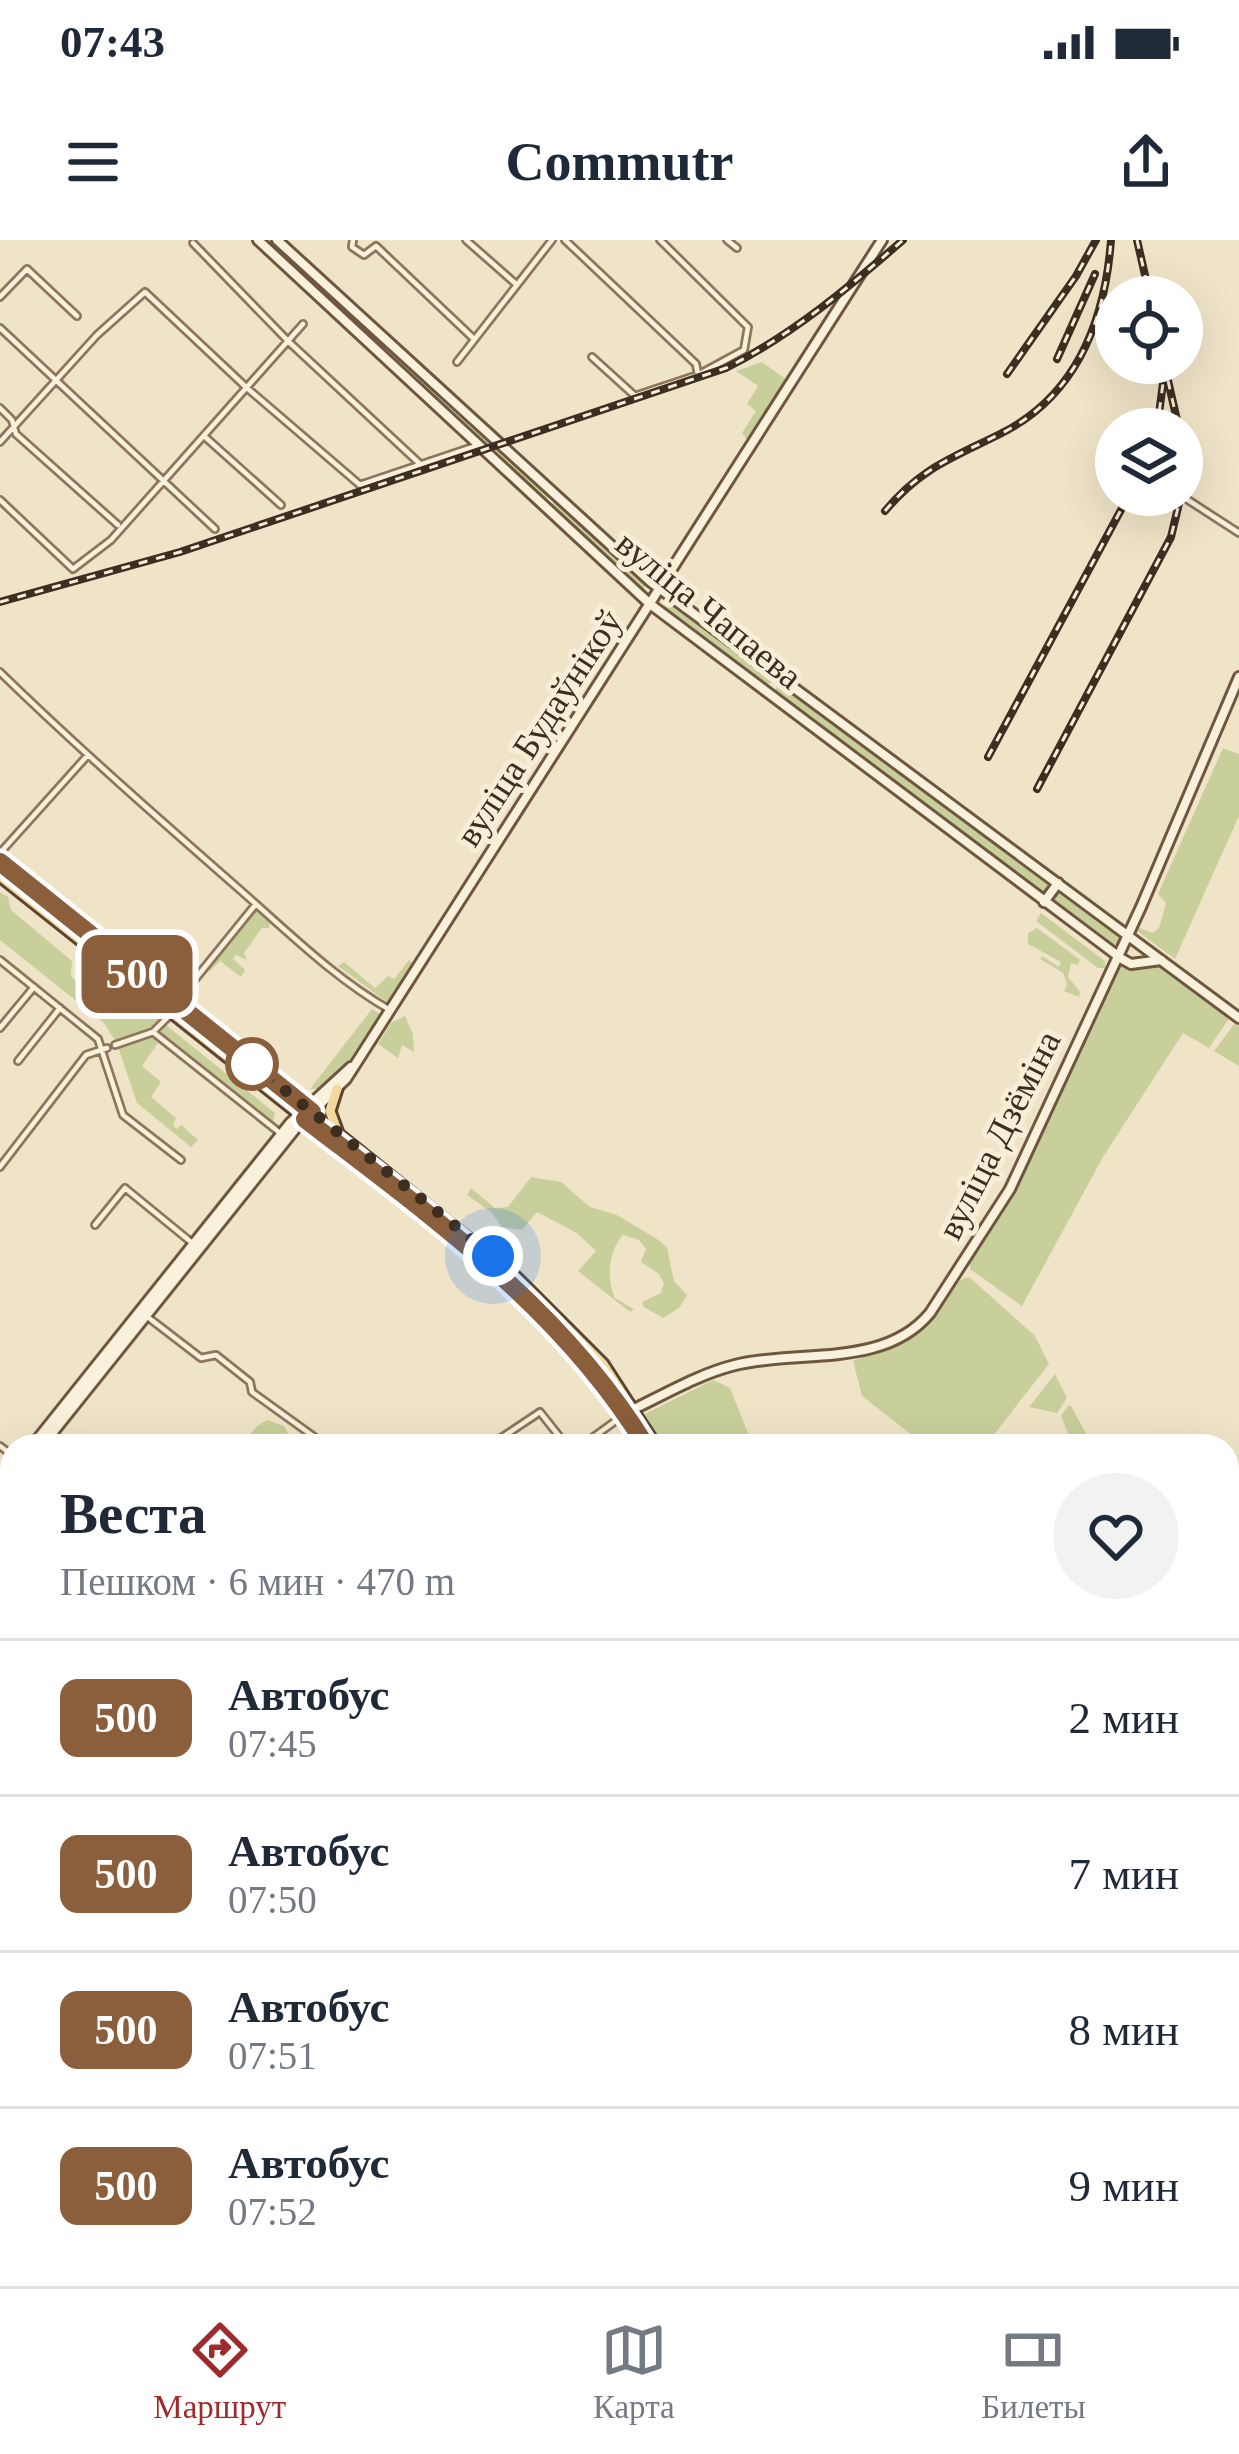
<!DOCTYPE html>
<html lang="ru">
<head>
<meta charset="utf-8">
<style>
  :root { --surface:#fff; --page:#f2f2f3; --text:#1f2937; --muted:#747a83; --line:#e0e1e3; --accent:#9e2a2b }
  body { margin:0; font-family:Georgia,serif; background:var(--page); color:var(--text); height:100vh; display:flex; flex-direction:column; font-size:45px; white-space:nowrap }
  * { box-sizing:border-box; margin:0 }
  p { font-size:39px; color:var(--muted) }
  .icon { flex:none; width:66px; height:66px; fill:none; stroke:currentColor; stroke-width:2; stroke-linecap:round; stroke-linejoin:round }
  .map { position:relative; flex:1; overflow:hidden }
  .side { position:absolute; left:0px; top:1194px; width:1239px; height:852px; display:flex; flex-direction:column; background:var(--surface); border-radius:36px 36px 0 0; box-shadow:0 12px 48px #0002 }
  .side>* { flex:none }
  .badge { padding:0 24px; border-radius:18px; font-size:42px; line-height:78px }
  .buttons { position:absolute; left:1095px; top:36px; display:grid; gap:24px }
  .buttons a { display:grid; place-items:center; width:108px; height:108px; border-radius:50%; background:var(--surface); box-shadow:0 12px 48px #0002; font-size:60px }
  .you { position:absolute; width:60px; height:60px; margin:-30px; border:9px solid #fff; border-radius:50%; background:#1a73e8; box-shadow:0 0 0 18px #1a73e833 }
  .map>.badge { position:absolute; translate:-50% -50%; box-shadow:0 0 0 6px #fff }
  .round { display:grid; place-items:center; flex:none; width:126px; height:126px; border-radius:63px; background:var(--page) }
  .summary { display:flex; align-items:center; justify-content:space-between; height:204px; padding:0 60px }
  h1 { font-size:57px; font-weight:700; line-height:90px }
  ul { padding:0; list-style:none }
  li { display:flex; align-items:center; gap:36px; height:156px; padding:0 60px; border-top:3px solid var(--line) }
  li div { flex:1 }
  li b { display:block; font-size:45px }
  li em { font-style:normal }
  li .badge { min-width:132px; font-weight:700; text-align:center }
  .status { display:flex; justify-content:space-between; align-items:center; height:84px; padding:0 60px; background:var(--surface); direction:ltr }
  .status svg { height:33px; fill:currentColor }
  header { display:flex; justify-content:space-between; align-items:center; height:156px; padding:0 60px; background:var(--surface); font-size:54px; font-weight:700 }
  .tab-bar { display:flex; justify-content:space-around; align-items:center; height:168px; border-top:3px solid var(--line); background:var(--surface); font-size:33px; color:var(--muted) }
  .tab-bar a { display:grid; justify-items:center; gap:6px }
  .tab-bar .on { color:var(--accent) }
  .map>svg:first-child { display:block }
  .green { fill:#c9cf9b }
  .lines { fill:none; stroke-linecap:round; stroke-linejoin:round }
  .street-casing { stroke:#8d765c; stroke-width:10 }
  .secondary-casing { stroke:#6f573f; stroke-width:14 }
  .primary-casing { stroke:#5b4430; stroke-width:15 }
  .street { stroke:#faf1dc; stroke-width:4.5 }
  .secondary { stroke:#faf1dc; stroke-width:8 }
  .primary { stroke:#f3d9a0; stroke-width:9 }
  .rail-casing { stroke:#3d2e20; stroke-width:8 }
  .rail { stroke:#f7eed8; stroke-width:3; stroke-dasharray:9; stroke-linecap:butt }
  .line-casing { stroke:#fff; stroke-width:27 }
  .line { stroke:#8b5e3c; stroke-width:18 }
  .walk { stroke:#3d2e20; stroke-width:12; stroke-dasharray:0 21.6 }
  .stop-dot { fill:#fff; stroke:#8b5e3c; stroke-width:6 }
  .labels { text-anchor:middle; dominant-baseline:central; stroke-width:10; stroke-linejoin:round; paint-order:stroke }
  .street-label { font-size:36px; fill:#3d2e20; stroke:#f7eed8 }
</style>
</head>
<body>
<div class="status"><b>07:43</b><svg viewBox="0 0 49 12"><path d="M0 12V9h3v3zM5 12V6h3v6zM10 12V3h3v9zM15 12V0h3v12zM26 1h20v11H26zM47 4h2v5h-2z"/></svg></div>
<header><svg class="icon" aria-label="menu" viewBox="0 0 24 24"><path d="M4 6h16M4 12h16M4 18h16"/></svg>Commutr<svg class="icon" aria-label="share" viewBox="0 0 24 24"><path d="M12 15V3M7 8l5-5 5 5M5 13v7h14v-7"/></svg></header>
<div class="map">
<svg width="1239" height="2046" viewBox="0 0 1239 2046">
  <rect width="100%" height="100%" fill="#f0e4c8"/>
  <path class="green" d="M262 0H275L393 109V114L386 115Z
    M396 117 549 253V258L542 259 394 121Z
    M762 122 787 140 747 200 742 193 756 171 747 164 758 146 736 131Z
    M554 261 644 342V350L641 352 551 268Z
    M668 358 775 437 774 442 764 445 666 371 663 367Z
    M782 442 1053 644 1045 654 1035 649 775 453 777 444Z
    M1223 508 1239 514V576L1175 719 1137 691 1139 688 1153 693 1159 688 1166 663 1158 654Z
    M1061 649 1121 694 1119 704 1110 705 1053 662V654Z
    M0 652 8 657 11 670 72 721 71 736C89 755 108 779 133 759L160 780 157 786 116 802 104 783 0 700Z
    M256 670 270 681 269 688H262L244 713 247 720 236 715 233 719 245 730 241 737 220 721 210 731 207 729Z
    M1041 673 1105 721V728H1098L1036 681Z
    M1037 688 1080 720 1078 725 1071 723 1068 737 1080 752 1079 757 1064 751 1067 745 1063 733 1040 719 1042 716 1059 727 1061 722 1028 704V693Z
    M134 689 149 695 169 713V721L181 731 177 739 154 727 148 717 149 708 136 699Z
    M409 720 414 725 387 762 338 726 344 722 375 748 388 736 394 739Z
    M1117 724 1129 728 1161 725 1230 777 1209 808 1183 793 1103 917 1022 1066 970 1029V1023L1011 955Z
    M372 769 382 775 351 822 317 849H310Z
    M405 776 413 794 414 812 402 805 398 818 378 804 391 783Z
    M1235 783 1239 786V826L1214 811Z
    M166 785 275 873 273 882 159 794Z
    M151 795 158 803 142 826 161 842 151 857 176 878 173 885 177 889 181 885 198 900 191 907 137 863 118 807Z
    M531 937 561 942 590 967 617 975 660 1001 667 1008 674 1041 687 1055 679 1068 663 1078 644 1067 642 1062 661 1053 664 1043 659 1034 641 1022 646 1009 639 1000 623 995C609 1010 606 1039 615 1058L634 1069 630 1072 578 1031 596 1011 577 993 537 972 522 990 502 987 491 972 467 955 471 948 495 968 508 967Z
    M969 1037 1035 1096 1049 1124 985 1206H926L862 1156 853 1121 911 1097 928 1085 960 1040Z
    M1055 1134 1067 1158 1057 1173 1029 1167Z
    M713 1140 730 1148 753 1206H662L645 1174Z
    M1068 1166H1071L1093 1206H1068L1071 1201 1061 1176Z
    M268 1180 284 1186 289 1195 288 1206H240L257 1186Z
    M1235 1383 1239 1384V1568L1229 1593 1227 1393Z
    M0 1570 12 1575V1722L0 1694Z
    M1227 1651 1239 1655V1704L1227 1699Z
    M1227 1749 1235 1750 1239 1756V1806L1227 1805Z
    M12 1788V2034H224L220 2046H0V1815Z
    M1227 1841H1239V1931L1227 1938 1239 1960V2046H1212L1209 2034H1227Z
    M340 2034H974L980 2046H336Z
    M1021 2034H1080L1069 2046H1020Z
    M1090 2034H1154L1159 2046H1080Z"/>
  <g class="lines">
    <g class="street-casing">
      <path id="street" d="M353 0 352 7 364 15 376 6 474 99
        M466 0 516 44
        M565 0 696 124 698 135
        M727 0 737 8
        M193 3 289 102 419 223
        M0 57 27 29 77 76
        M0 88 215 289
        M592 117 635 156 698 135 744 110 748 87 660 0
        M457 122 552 0
        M0 168 12 180 16 194 118 285
        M204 196 281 265
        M0 202 97 95 145 52 247 148 360 245 479 205
        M0 260 73 329 111 300 303 84
        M1188 260 1239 293
        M0 432C77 507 158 578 239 649 287 691 334 738 390 770
        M0 613 87 516
        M0 720 98 799 123 875 181 920
        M188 748 256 664
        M0 788 34 747
        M153 792 280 893
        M115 805 153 792 171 774
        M18 821 60 768
        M0 927 86 815 107 808
        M95 985 125 948 191 1002
        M145 1075 201 1118 216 1115 250 1142 252 1152 327 1206
        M0 1206 12 1215
        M489 1206 540 1172 567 1206
        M581 1206 621 1177
        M1229 1939 1239 1957
        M1227 1940 1239 1933
        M0 1969 12 1946
        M1075 2046 1085 2034"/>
    </g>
    <g class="secondary-casing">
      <path id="secondary" d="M258 0 650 364 1122 719 1131 724 1161 720
        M277 0 651 342 1239 778
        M1044 662 1058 643
        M632 1170C665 1154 699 1134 735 1125 798 1109 884 1129 930 1073L1010 949 1141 667 1239 437
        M32 1206 290 883 351 827
        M42 1206 296 888 346 839 882 0
        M0 1558 12 1563
        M1227 1816 1239 1817
        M1227 1825 1239 1826"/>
    </g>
    <g class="primary-casing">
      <path id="primary" d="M0 622 516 1037 603 1124 656 1206
        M0 636 498 1032 581 1115 646 1206
        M337 849 330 871 338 893
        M988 2034 993 2046
        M998 2034 1002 2046"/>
    </g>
    <use href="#street" class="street"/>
    <use href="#secondary" class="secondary"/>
    <use href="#primary" class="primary"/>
    <g class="rail-casing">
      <path id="rail" d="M1137 0 1150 57
        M1057 119 1095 34
        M1164 123 1179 189
        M1007 134 1076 36 1096 0
        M1157 189 1163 143
        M1182 215V249
        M885 271C921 228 952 218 1000 194 1077 156 1105 81 1111 0
        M0 362 180 312 726 128C792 95 848 48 903 0
        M988 517 1129 255
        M1037 549 1171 297 1181 255
        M1227 1335 1239 1344"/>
    </g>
    <use href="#rail" class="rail"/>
  </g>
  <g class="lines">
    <g class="line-casing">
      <path id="line" d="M0 622 296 859 312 872 305 879C431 976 562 1068 646 1206"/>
    </g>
    <use href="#line" class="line"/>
    <path class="walk" d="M252 824 493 1016"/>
  </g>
  <circle class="stop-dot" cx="252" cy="824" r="24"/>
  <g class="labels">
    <g class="street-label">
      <text transform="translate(709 370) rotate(39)">вуліца Чапаева</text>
      <text transform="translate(539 488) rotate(-57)">вуліца Будаўнікоў</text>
      <text transform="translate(999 895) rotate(-63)">вуліца Дзёміна</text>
    </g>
  </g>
</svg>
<div class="buttons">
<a><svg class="icon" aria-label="locate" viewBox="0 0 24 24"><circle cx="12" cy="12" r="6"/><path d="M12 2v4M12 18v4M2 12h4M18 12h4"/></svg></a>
<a><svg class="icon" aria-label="layers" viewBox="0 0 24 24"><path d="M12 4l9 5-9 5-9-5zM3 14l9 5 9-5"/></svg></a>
</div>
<div class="you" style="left:493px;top:1016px"></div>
<b class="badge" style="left:137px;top:734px;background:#8b5e3c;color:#fff">500</b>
<section class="side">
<div class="summary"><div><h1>Веста</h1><p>Пешком · 6 мин · 470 m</p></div><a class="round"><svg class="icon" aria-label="heart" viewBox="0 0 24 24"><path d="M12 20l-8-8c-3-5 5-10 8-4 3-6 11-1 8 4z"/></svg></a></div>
<ul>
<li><span class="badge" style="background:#8b5e3c;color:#fff">500</span><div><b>Автобус</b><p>07:45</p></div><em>2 мин</em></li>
<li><span class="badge" style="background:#8b5e3c;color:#fff">500</span><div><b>Автобус</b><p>07:50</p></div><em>7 мин</em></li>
<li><span class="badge" style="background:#8b5e3c;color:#fff">500</span><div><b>Автобус</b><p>07:51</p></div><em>8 мин</em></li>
<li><span class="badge" style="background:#8b5e3c;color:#fff">500</span><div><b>Автобус</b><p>07:52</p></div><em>9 мин</em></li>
</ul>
</section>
</div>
<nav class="tab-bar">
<a class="on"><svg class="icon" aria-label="directions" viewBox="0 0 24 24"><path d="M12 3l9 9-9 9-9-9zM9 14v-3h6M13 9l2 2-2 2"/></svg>Маршрут</a>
<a><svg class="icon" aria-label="map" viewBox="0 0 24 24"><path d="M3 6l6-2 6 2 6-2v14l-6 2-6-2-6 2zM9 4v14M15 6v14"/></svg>Карта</a>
<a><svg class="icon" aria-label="tickets" viewBox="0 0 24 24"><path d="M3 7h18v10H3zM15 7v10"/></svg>Билеты</a>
</nav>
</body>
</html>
